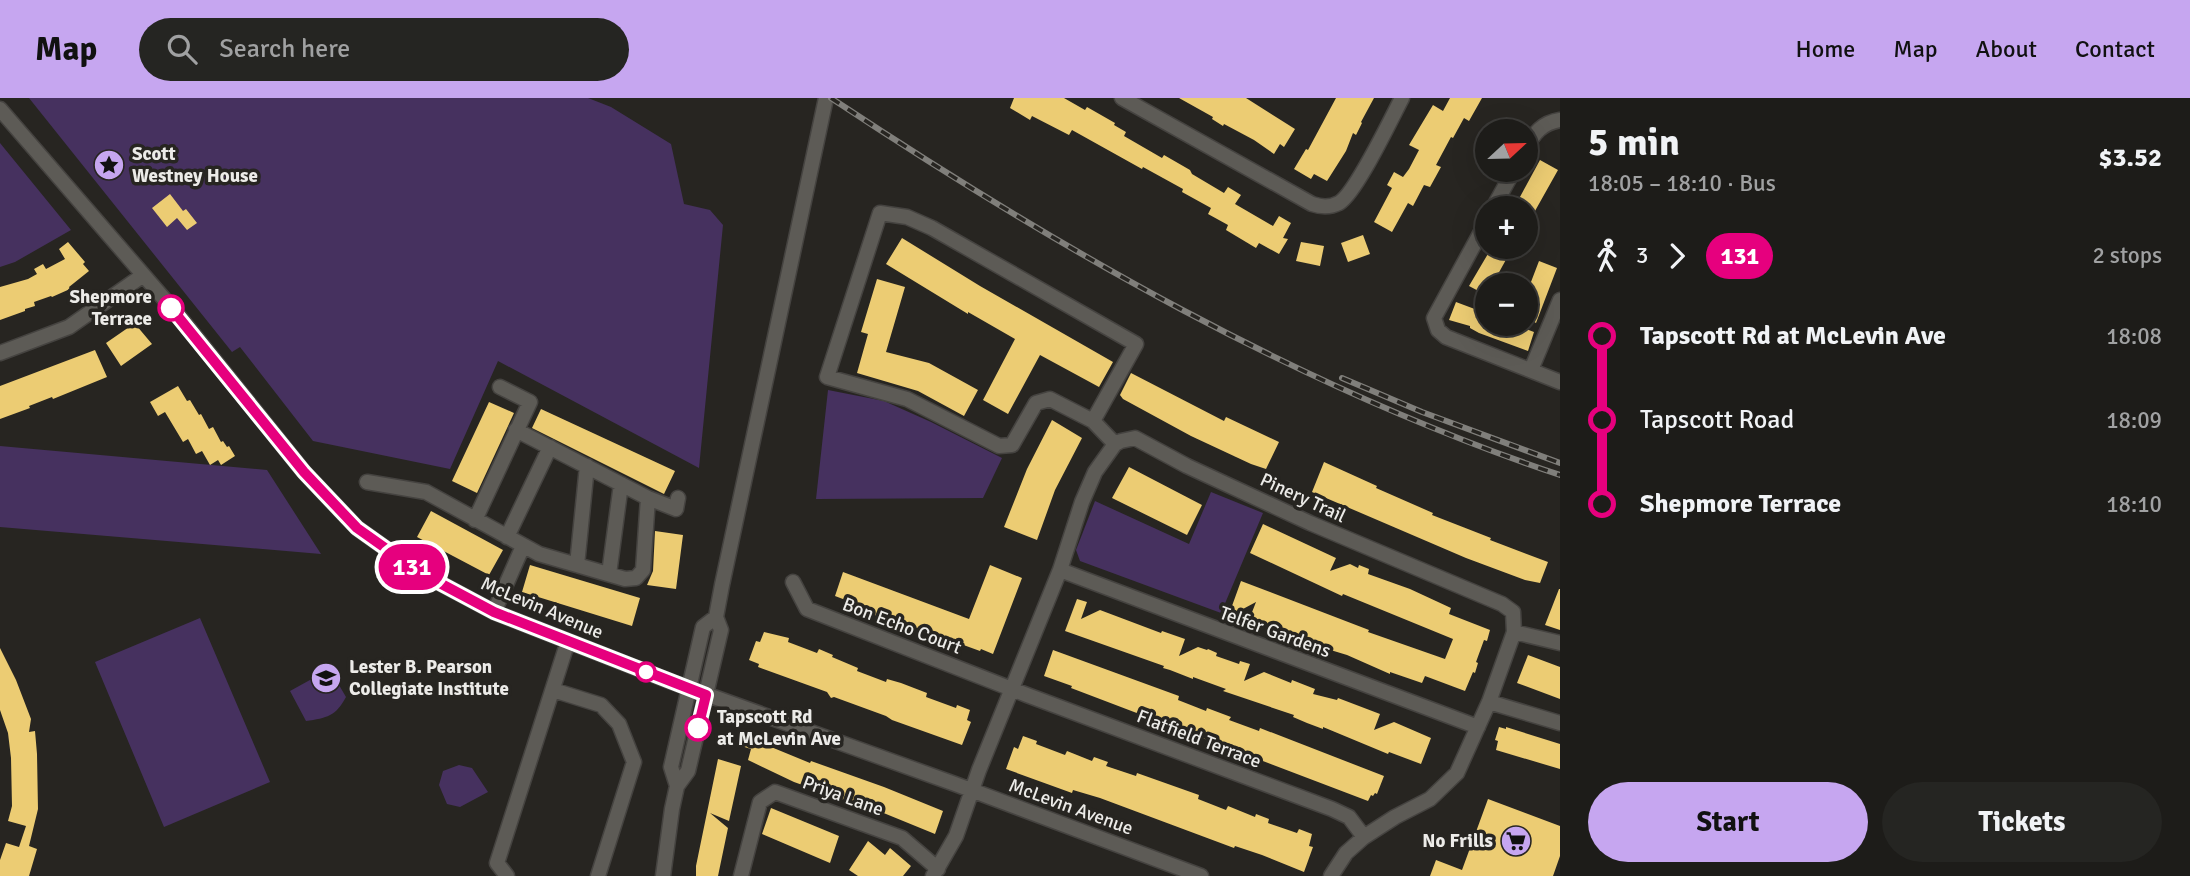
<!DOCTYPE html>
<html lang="en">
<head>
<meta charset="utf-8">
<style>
  :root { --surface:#1d1c19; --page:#252522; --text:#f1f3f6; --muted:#a0a1a2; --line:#3b3a38; --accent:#c6a6f0 }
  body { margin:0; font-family:Signika,sans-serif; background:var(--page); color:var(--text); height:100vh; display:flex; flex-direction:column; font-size:26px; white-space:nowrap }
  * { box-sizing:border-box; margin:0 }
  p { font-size:23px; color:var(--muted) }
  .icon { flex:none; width:38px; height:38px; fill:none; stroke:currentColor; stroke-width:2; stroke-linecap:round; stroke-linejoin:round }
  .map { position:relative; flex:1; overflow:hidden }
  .details { display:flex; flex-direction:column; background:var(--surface); width:630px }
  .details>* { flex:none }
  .badge { padding:0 14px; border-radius:23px; font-size:24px; line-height:46px }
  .needle { width:46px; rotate:68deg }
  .tools { position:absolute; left:1475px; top:21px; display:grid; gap:14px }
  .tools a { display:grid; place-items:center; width:63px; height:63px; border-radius:50%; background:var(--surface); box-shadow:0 7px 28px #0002,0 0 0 2px var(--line); font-size:35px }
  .map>.badge { position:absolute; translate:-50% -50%; box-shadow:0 0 0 4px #fff }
  .legs { display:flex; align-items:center; gap:10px; height:77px; padding:0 28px; font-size:23px }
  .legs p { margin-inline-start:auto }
  .head { display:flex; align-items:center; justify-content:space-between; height:119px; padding:0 28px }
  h1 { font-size:38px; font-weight:700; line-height:52px }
  .primary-button { display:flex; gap:14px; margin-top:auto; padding:14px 28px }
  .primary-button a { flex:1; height:80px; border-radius:42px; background:var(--accent); color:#111; font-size:28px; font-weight:700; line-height:80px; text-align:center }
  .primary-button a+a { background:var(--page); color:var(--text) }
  ul { padding:0 28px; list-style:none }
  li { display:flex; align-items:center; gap:24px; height:84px; font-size:26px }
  li i { display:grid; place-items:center; width:10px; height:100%; margin:0 9px; background:currentColor }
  li i::after { content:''; width:18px; height:18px; margin:-9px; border:5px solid; border-radius:50%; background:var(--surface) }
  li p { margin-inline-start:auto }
  li:first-child i { background:linear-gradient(#0000 50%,currentColor 0) }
  li:last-child i { background:linear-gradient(currentColor 50%,#0000 0) }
  header { display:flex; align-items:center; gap:42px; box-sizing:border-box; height:98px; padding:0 35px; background:var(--accent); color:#111 }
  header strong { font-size:33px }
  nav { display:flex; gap:38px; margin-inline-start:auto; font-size:24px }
  .search { width:490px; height:63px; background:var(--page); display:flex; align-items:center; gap:18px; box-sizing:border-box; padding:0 24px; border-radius:38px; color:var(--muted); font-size:26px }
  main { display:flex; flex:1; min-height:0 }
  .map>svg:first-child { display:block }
  .green { fill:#46315f }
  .building { fill:#eccc73 }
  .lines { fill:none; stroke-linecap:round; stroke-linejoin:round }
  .minor-casing { stroke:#454340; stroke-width:17 }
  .minor { stroke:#5d5b56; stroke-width:14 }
  .rail-casing { stroke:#807f7b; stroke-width:6 }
  .rail { stroke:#272521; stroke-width:3.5; stroke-dasharray:10; stroke-linecap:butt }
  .line-1-casing { stroke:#fff; stroke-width:16 }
  .line-1 { stroke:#e6007e; stroke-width:10 }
  .stop-1-dot { fill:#fff; stroke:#e6007e; stroke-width:3.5 }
  .labels { text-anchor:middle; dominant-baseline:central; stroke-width:7; stroke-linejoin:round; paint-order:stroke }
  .poi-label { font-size:19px; font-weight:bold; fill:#ecebe8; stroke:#272521; text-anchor:start }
  .stop-label { font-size:19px; font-weight:bold; fill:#ecebe8; stroke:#272521; text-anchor:end }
  .street-label { font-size:19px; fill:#ecebe8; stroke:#272521 }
</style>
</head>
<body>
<header>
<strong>Map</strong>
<div class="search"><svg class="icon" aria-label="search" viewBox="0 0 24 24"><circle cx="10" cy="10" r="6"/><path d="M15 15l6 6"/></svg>Search here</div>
<nav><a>Home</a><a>Map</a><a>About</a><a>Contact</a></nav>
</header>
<main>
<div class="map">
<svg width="1560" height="778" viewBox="0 0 1560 778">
  <rect width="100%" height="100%" fill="#272521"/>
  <path class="green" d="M29 0H588L611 9 671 46 684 106 710 112 723 127 699 370 498 263 450 371 313 343 240 249 232 254Z
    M0 45 71 132 15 164 0 169Z
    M828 292 884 303 931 324 1002 360 983 400 816 401Z
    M0 348 267 372 321 456 0 429Z
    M1211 394 1263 415 1221 515 1080 463 1076 452 1095 403 1189 446Z
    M200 520 270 684 164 729 95 564Z
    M319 577 336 582 346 599C336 618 327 620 306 623L290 593Z
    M459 667 472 670 488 694 460 709 447 706 439 687 443 673Z"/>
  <path class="building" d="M1014 0H1064L1085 12 1087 9 1115 25 1114 27 1126 34 1124 38 1162 60 1164 57 1190 72 1192 76 1224 95 1228 89 1241 97 1235 106 1273 128 1279 118 1291 125 1283 140 1288 141 1279 156 1259 145 1256 150 1226 132 1228 127 1208 116 1211 110 1182 94 1183 91 1143 69 1142 71 1072 32 1069 37 1032 18 1030 22 1010 10Z
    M1179 0H1246L1295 31 1284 49 1280 46 1274 56 1254 42 1224 26 1223 28 1212 21 1213 19Z
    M1336 0H1374L1361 24 1362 25 1356 37 1353 35 1346 53 1327 83 1314 76 1311 81 1294 71 1306 51 1308 52Z
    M1450 0H1482L1469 23 1464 20 1453 40 1451 39 1436 67 1441 69 1430 89 1424 87 1413 108 1408 105 1392 134 1374 124 1392 90 1387 87 1394 74 1403 79 1409 71 1419 52 1409 47 1433 7 1443 13Z
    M1540 62 1558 72 1526 129V110H1514Z
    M170 96 183 113 186 111 197 125 187 132 177 120 167 129 152 110Z
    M1363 137 1370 156 1348 164 1341 145Z
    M902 140 980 188 1113 264 1099 289 1040 257 1008 316 983 302 1015 241 968 214V216L886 166Z
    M68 144 85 164 83 166 89 173 69 189 70 191 52 199 51 198 34 204 35 208 25 211V213L0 222V189L28 181 37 176 34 171 43 166 46 171 65 161 59 151Z
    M1301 144 1324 148 1320 168 1296 163Z
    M1492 149H1513L1492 187H1488V198L1469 188Z
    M1539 163 1557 170 1536 225 1526 219V197Z
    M877 181 905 189 886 254 929 265 978 292 964 318 918 293 857 275 868 236 861 234Z
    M1456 204 1488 216V226H1513L1534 234 1528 253 1479 235 1470 230V228L1449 222Z
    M132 227 133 229 136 227 152 246 121 268 106 245Z
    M95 252 107 279 53 301 52 299 29 308 30 310 0 321V288Z
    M1131 275 1224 323 1226 319 1279 344 1266 371 1251 366 1191 338 1123 301 1120 297Z
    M178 288 187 303 190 302 199 317 201 316 209 331 213 329 221 344 223 343 227 349 229 348 235 358 221 367 218 362 210 367 202 353 196 356 188 341 183 344 165 314 158 318 150 304Z
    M489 304 514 315 477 395 452 383Z
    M541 311 675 373 664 396 532 330Z
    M1052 322 1082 340 1055 392 1037 442 1004 429 1027 371Z
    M1324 364 1377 388 1376 390 1433 415 1432 417 1491 440 1490 442 1548 464 1540 485 1525 482 1466 460 1312 394Z
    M1129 369 1202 407 1187 437 1112 400Z
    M431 413 503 452 489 477 417 439Z
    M1263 426 1336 460 1330 473 1350 466 1358 470 1359 467 1369 471 1368 476 1410 491 1451 510 1449 516 1490 532 1487 543 1484 542 1476 564 1478 565 1475 575 1473 574 1465 593 1425 578 1422 585 1390 574V576L1347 557 1314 547 1315 544 1249 522 1256 504 1228 519 1241 483 1369 532 1368 534 1445 561 1453 541 1343 496 1342 498 1250 455Z
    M655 433 683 437 676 491 647 487 653 473Z
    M530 467 640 500 632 528 522 494Z
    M990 467 1022 480 993 556 981 551 980 553 889 520 888 522 863 513 864 509 835 498 843 474 969 521Z
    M1559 491H1560V532L1545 527Z
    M1077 501 1087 504 1081 521 1100 512 1161 535 1162 533 1185 541 1179 558 1198 549 1207 552 1208 551 1217 555 1216 558 1239 566 1240 563 1250 566 1244 583 1264 574 1291 585 1292 582 1315 591 1313 596 1337 602 1338 600 1380 616 1374 632 1394 624 1431 640 1421 666 1389 654 1388 656 1323 629V631L1307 625 1293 619 1294 617 1223 593 1226 591 1193 579V581L1170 572 1163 570 1164 568 1065 533Z
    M764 534 789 540 788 544 817 555 819 551 833 557 832 559 858 570 857 573 886 584 887 581 901 585 927 595 926 599 956 610 957 607 970 612 967 622 971 624 962 647 892 622 886 618 834 599 831 600 827 594 758 569 759 566 749 562 756 543 760 544Z
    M0 550 16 582 31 621 29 634 35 633 37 656 38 711 29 748 37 751 29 778H0V762L6 745 19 749 26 728 8 723 12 708 11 660 8 635 0 612Z
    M1053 552 1179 598 1178 602 1206 613 1207 610 1231 619 1229 622 1259 633 1260 630 1384 678 1377 696 1375 695 1373 698 1371 697 1368 703 1071 590 1072 588 1044 578Z
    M1528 557 1560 569V601L1517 585Z
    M1499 629 1506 631V629L1560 646V671L1496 652 1498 643 1495 642Z
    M742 637 810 665 811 663 884 689 943 713 935 736 864 707V709L794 684 748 662 751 651 738 647Z
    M1023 638 1037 643 1036 646 1065 657 1067 653 1092 663 1094 659 1108 664 1106 668 1136 678 1137 675 1199 697 1198 701 1226 712 1228 708 1255 719 1256 716 1269 721 1268 725 1297 735 1299 731 1312 736 1309 748 1313 749 1304 774 1262 757 1235 748 1234 750 1100 700 1073 692 1072 695 1006 671 1014 649 1018 651Z
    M718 661 741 668 729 723 710 715 728 730 718 778H696V768Z
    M1488 701 1560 728V758L1553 778H1430L1436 762 1462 772Z
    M771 710 839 738 830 765 762 736Z
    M868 743 885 757 890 750 911 768 903 778H858L849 772Z"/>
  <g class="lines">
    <g class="minor-casing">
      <path id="minor" d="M1122 0 1312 106C1321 109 1329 110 1339 105 1356 95 1391 21 1402 0
        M0 11 178 217 304 374 357 430 419 474 494 514 672 584 955 686 1201 778
        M1526 50C1534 35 1542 25 1560 22
        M1493 110 1514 72
        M1488 121 1434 220 1438 232 1446 239 1560 284
        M0 255 69 229 142 178
        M1531 272 1560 202
        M1093 323 1136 246 932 130 907 119 880 115 827 279 907 301 999 348 1012 347 1036 305 1050 301 1093 323 1115 346
        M516 332 648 400 676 411 678 400
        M367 384 426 394 539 456 625 481 636 480 643 472 648 400
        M475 422 530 304 500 289
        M507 439 550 349
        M577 467 587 368
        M1060 472 1478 629
        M609 476 621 386
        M793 484 807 511 1027 597 1332 711 1349 719 1364 739
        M494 514 523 448
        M1514 534 1560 545
        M553 592 601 607 619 626 634 664 598 778
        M1489 604 1560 625
        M677 688 671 669 703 529 716 519
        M507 778 497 765 568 543
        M663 778 672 711 677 688 688 673 721 532 716 519 722 487 826 0
        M741 778 760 704 775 694 902 740 938 771
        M933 778 956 738 979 672 1060 472 1082 404 1095 374 1115 346 1121 343 1135 340 1187 368 1310 425 1502 506 1513 514 1514 534 1489 604 1457 675 1430 701 1395 719 1364 739 1346 755 1331 778"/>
    </g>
    <use href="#minor" class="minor"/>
    <g class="rail-casing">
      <path id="rail" d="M831 0C1059 151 1300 290 1560 377
        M1342 280 1422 314 1560 365"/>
    </g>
    <use href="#rail" class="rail"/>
  </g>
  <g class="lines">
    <g class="line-1-casing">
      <path id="line-1" d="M171 210 304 374 357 430 419 474 494 514 706 597 698 630"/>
    </g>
    <use href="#line-1" class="line-1"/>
  </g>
  <defs>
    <g id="sight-disc" transform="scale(1.575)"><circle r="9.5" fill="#c6a6f0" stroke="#272521"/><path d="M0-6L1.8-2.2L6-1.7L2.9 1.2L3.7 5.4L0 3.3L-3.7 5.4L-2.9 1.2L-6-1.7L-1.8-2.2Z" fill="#111"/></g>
    <g id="school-disc" transform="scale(1.575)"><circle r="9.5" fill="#c6a6f0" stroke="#272521"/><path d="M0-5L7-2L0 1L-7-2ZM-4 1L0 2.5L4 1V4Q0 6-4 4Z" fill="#111"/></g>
    <g id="supermarket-disc" transform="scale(1.575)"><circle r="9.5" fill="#c6a6f0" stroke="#272521"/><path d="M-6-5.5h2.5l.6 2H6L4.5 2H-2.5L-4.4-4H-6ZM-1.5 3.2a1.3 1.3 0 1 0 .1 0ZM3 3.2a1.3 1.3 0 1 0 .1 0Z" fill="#111"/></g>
  </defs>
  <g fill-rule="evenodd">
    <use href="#sight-disc" x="109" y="67"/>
    <use href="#school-disc" x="326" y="580"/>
    <use href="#supermarket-disc" x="1516" y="743"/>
  </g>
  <g class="stop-1-dot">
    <circle cx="171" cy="210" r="12"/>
    <circle cx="646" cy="574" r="9"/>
    <circle cx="698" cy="630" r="12"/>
  </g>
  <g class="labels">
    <g class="poi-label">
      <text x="132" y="56">Scott<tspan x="132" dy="22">Westney House</tspan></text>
      <text x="349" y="569">Lester B. Pearson<tspan x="349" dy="22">Collegiate Institute</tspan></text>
      <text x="1493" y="743" text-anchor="end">No Frills</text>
    </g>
    <g class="stop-label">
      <text x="152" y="199">Shepmore<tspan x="152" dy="22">Terrace</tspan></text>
      <text x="717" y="619" text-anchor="start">Tapscott Rd<tspan x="717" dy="22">at McLevin Ave</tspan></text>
    </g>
    <g class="street-label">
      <text transform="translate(1303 400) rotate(25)">Pinery Trail</text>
      <text transform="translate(542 510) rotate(23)">McLevin Avenue</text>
      <text transform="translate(902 528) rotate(21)">Bon Echo Court</text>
      <text transform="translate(1275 534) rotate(20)">Telfer Gardens</text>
      <text transform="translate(1199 641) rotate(21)">Flatfield Terrace</text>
      <text transform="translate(843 698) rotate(20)">Priya Lane</text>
      <text transform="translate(1071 709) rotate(20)">McLevin Avenue</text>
    </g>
  </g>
</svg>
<div class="tools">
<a><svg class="needle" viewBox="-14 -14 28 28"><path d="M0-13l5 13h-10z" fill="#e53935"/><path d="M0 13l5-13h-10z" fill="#a0a1a2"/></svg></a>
<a>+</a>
<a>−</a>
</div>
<b class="badge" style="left:412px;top:469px;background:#e6007e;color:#fff">131</b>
</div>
<section class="details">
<div class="head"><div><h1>5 min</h1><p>18:05 – 18:10 · Bus</p></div><b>$3.52</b></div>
<div class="legs"><svg class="icon" aria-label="walk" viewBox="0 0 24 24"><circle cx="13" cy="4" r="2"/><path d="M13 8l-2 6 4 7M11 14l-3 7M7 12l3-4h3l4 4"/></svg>3<svg class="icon" aria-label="forward" viewBox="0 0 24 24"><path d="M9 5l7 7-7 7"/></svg><b class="badge" style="background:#e6007e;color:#fff">131</b><p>2 stops</p></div>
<ul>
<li><i style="color:#e6007e"></i><b>Tapscott Rd at McLevin Ave</b><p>18:08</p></li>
<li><i style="color:#e6007e"></i><span>Tapscott Road</span><p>18:09</p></li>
<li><i style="color:#e6007e"></i><b>Shepmore Terrace</b><p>18:10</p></li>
</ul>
<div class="primary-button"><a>Start</a><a>Tickets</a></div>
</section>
</main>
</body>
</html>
